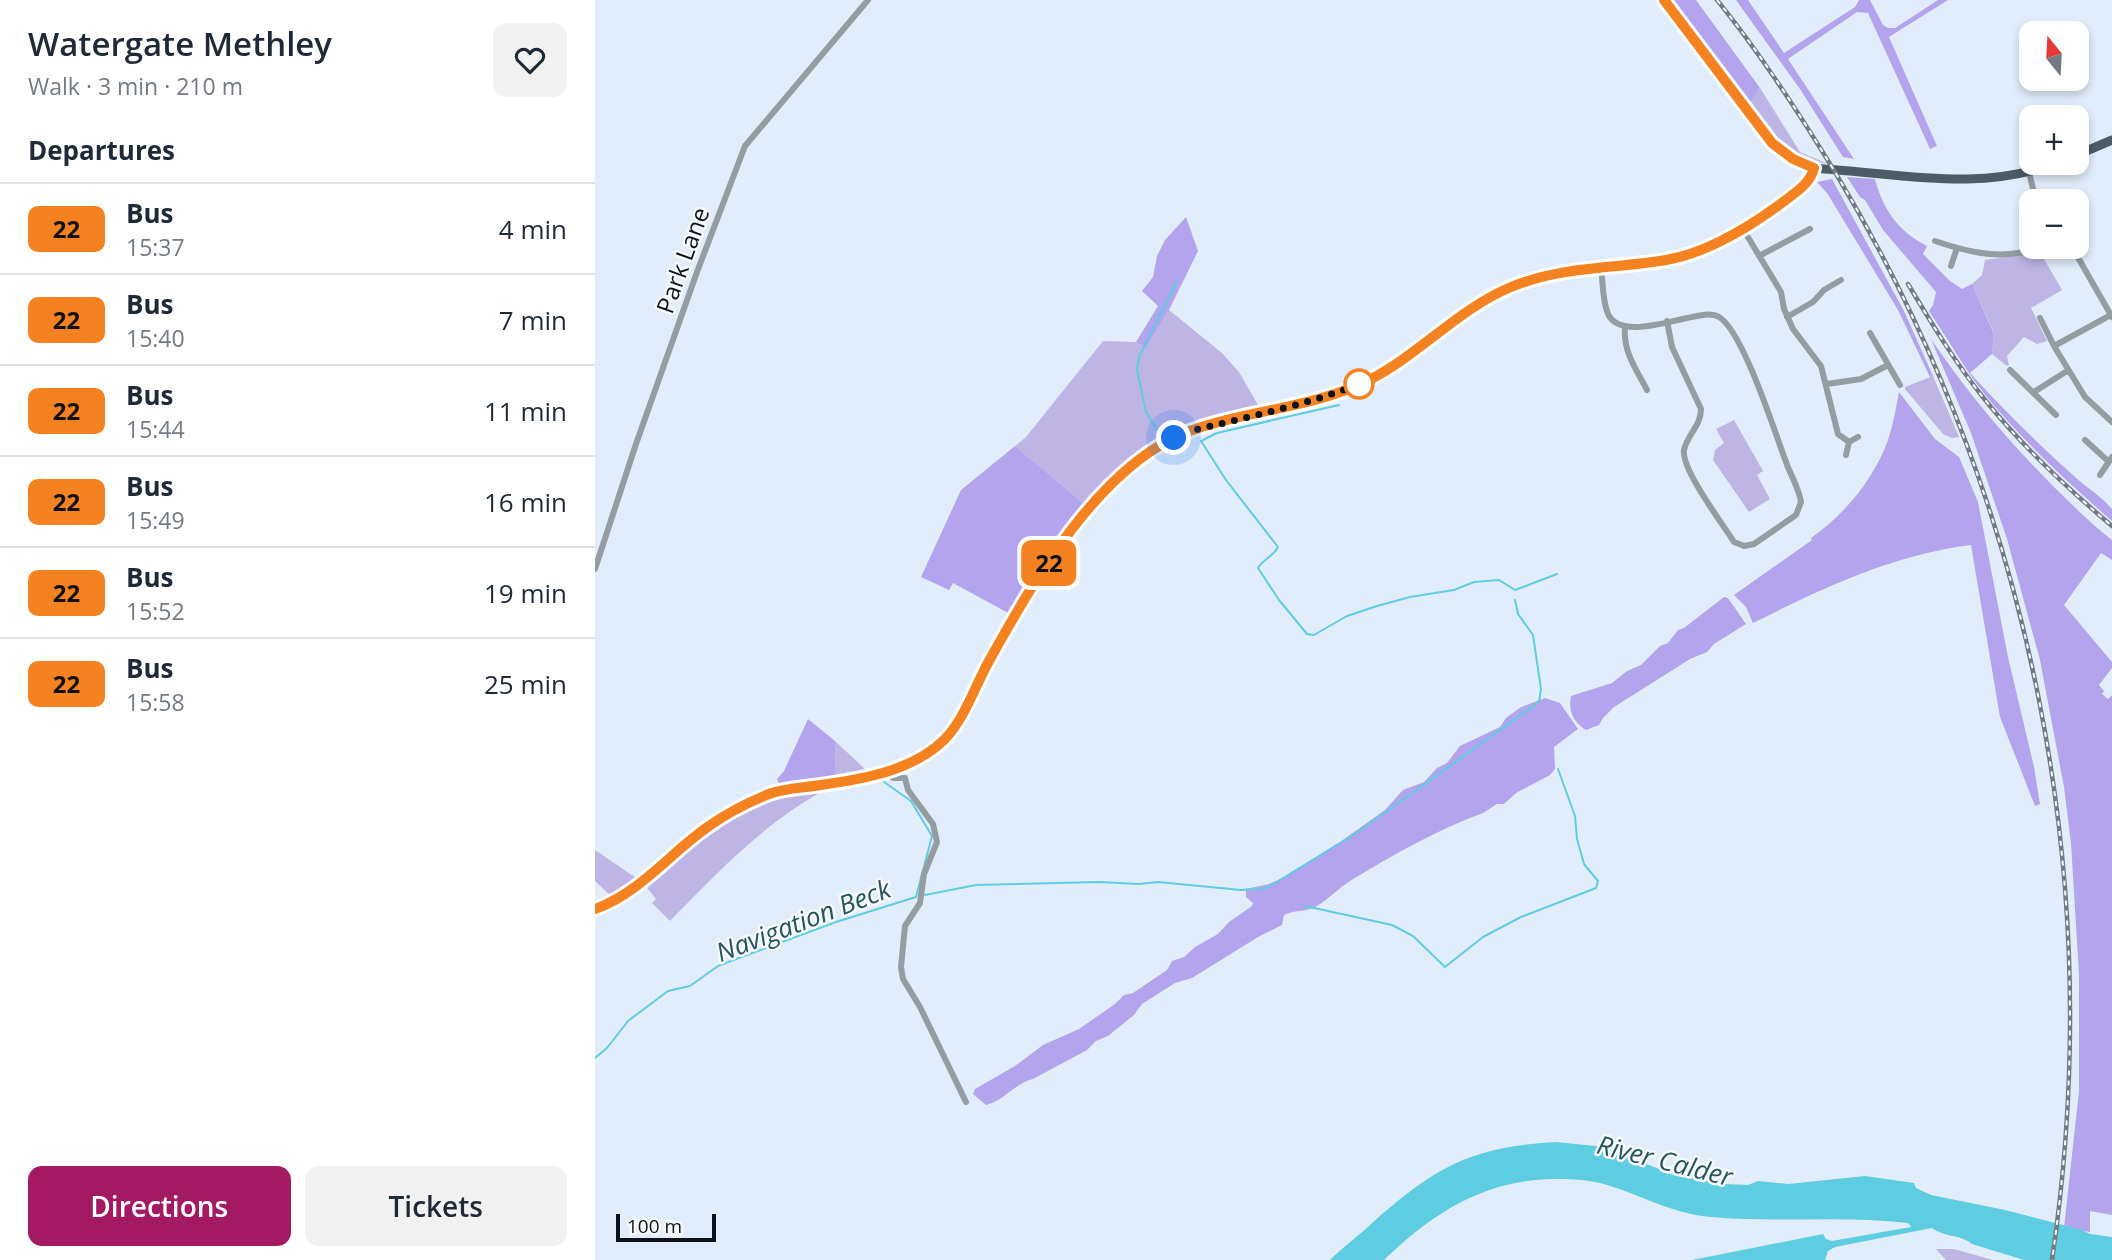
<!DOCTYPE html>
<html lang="en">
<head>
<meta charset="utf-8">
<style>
  :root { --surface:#fff; --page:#f2f2f3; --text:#1f2937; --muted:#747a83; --line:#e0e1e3; --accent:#a31962 }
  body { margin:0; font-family:"Open Sans",sans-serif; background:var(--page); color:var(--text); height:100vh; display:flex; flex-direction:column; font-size:26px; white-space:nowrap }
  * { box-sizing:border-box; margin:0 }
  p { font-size:23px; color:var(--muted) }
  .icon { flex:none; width:38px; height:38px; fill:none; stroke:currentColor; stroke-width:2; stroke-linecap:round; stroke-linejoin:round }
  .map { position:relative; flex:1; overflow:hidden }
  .panel { display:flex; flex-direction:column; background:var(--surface); width:595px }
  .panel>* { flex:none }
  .badge { padding:0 14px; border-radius:10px; font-size:24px; line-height:46px }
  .needle { width:46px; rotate:342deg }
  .controls { position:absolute; left:1424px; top:21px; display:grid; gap:14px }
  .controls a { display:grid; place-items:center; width:70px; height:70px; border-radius:14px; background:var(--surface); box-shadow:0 4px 10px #0003; font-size:35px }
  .scale { position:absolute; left:21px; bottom:18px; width:100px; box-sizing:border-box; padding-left:7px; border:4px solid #0d1218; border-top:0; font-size:19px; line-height:24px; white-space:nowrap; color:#0d1218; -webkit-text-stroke:5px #f6f9fd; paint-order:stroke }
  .you { position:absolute; width:35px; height:35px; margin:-18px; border:5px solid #fff; border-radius:50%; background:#1a73e8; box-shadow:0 0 0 10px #1a73e833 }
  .map>.badge { position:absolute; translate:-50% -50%; box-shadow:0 0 0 4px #fff }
  h2 { padding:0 28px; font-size:26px; line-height:63px }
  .round { display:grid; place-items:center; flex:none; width:74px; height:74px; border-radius:14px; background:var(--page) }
  .headline { display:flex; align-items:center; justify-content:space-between; height:119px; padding:0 28px }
  h1 { font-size:33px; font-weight:600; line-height:52px }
  .cta { display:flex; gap:14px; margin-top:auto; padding:14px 28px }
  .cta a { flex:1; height:80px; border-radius:14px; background:var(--accent); color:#fff; font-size:28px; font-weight:600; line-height:80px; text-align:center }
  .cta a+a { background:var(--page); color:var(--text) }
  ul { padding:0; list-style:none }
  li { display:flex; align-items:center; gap:21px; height:91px; padding:0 28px; border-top:2px solid var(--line) }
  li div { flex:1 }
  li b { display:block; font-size:26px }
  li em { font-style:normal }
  li .badge { min-width:77px; font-weight:700; text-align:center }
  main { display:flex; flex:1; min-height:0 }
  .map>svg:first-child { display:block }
  .green { fill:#beb5e5 }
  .forest { fill:#b4a4ed }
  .water { fill:#5ecce1 }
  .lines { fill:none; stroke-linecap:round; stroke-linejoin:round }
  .stream { stroke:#5ecce1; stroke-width:2 }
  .street { stroke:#949da2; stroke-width:6 }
  .secondary { stroke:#6a777f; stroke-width:8 }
  .primary { stroke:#4c5c65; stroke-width:9 }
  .rail-casing { stroke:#727a84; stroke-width:4.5 }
  .rail { stroke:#f6f9fd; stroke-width:2; stroke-dasharray:5; stroke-linecap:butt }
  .line-casing { stroke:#fff; stroke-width:16 }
  .line { stroke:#f58220; stroke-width:10 }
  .walk { stroke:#0d1218; stroke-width:7; stroke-dasharray:0 12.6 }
  .stop-dot { fill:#fff; stroke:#f58220; stroke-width:3.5 }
  .labels { text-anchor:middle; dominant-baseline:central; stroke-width:5; stroke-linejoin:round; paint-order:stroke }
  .street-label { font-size:24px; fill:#0d1218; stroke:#f6f9fd }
  .water-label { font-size:26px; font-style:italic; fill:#24545d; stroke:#f6f9fd }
</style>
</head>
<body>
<main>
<section class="panel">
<div class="headline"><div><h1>Watergate Methley</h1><p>Walk · 3 min · 210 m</p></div><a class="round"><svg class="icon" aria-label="heart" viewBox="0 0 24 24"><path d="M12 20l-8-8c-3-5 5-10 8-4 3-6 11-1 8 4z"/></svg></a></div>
<h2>Departures</h2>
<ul>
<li><span class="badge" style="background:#f58220;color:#111">22</span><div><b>Bus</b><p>15:37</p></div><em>4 min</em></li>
<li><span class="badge" style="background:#f58220;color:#111">22</span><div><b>Bus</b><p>15:40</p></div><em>7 min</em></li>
<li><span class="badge" style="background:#f58220;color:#111">22</span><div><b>Bus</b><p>15:44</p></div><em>11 min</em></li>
<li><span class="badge" style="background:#f58220;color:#111">22</span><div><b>Bus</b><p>15:49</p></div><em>16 min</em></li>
<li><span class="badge" style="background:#f58220;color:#111">22</span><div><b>Bus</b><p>15:52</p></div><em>19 min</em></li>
<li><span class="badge" style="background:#f58220;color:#111">22</span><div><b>Bus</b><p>15:58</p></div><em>25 min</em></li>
</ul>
<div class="cta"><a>Directions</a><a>Tickets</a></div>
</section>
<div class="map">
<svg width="1517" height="1260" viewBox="0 0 1517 1260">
  <rect width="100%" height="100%" fill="#e1edfb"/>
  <path class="green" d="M1165 88 1205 152 1233 164C1196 158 1174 134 1154 105Z
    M1441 253 1449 259 1467 290 1436 308 1452 341 1442 344 1429 337 1412 356 1414 365 1412 366 1397 354 1399 333 1377 284 1387 275 1390 260Z
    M574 310 627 353 644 372 663 405C632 413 599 419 570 434 539 449 513 479 489 504L420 446 431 437 508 341 541 342 551 348Z
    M1338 376 1364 437 1357 438 1348 434 1310 389V387Z
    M1139 420 1168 471 1162 475 1175 499 1154 512 1118 460 1120 450 1129 443 1121 429Z
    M240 741 270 769 279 770 227 780 241 775Z
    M226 789V792C165 827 124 871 75 921L57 903 61 899 50 885C89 852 127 813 177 798 193 793 209 791 226 789Z
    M0 850 41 878 17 897 0 881Z
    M1341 1249H1359L1398 1260H1351Z"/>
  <path class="forest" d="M1077 0H1101L1165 88 1154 105Z
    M1141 0H1153L1189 53 1260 7 1264 0H1275L1288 25 1293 28H1300L1343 0H1353L1294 37 1342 146 1335 149 1273 13 1262 12 1193 59 1259 159 1248 157 1205 89Z
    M1252 177 1280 179C1288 210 1304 232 1332 246L1328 254 1355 281 1367 289 1377 284 1399 334 1397 354 1375 373C1408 409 1443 444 1480 477 1492 488 1506 496 1517 509V521C1472 482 1429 442 1391 396 1370 370 1353 339 1334 311L1338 305 1341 292 1288 230 1270 200 1265 197Z
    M1237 179 1309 311 1338 376 1335 377 1303 310 1232 193 1222 182Z
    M591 217 603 251 574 310 551 348 541 342 563 306 547 291 558 277 562 256 570 240Z
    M1336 339C1373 394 1414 442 1461 489 1479 506 1497 525 1517 540V560L1506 553 1469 605 1517 662V668L1504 685 1509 691 1507 694 1513 699 1517 695V1215L1495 1211V1232L1469 1228 1484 1091V975L1476 843 1469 787 1445 660 1412 539 1376 433Z
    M1304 392 1340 439 1364 457 1383 502 1413 657 1439 767 1445 804 1440 806 1405 717 1376 545C1297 555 1228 588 1158 623L1151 607 1139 595 1217 540 1216 538C1250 514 1279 479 1293 440 1298 425 1301 408 1304 392Z
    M420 446 489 504 463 538 415 614 358 583 354 590 326 577 366 490Z
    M1129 597 1133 598 1151 624 1119 644 1112 652 1095 659 1019 707 1008 718 1004 725 991 730C978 722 973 711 976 696L1017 683 1032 671 1046 665 1065 646 1073 643 1083 630 1089 628Z
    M950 698 965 703 983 729 959 747 960 769 955 775 921 793 909 804H902L888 813C841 830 798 855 755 881 742 889 733 900 720 907 710 912 699 910 689 915L687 925 663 937 597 978 580 983 547 1004 539 1015 513 1036 501 1041 492 1050 438 1079C420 1083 409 1101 391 1105L378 1094 380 1089 420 1066 448 1045 484 1029 520 1004 529 995 538 993 572 970 577 961 589 957 600 947 623 934 634 922 657 906 658 903 651 897V889L674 884 688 878 745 842 790 810 808 790 829 782 842 768 852 763 865 746 905 727 911 718 926 707Z
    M213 719 240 741 241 775 227 780 185 786 182 779 189 771Z"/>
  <path class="water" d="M961 1142 1010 1147 1081 1176 1130 1184 1153 1185 1163 1181 1194 1184 1270 1176 1319 1183 1321 1188 1336 1195 1410 1210 1487 1230 1495 1234 1517 1237V1260H1429L1377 1244C1367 1235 1349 1237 1337 1228L1240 1247 1233 1251 1230 1260H1097L1228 1234 1231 1239 1237 1241 1316 1227 1313 1223C1248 1215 1182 1223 1116 1217 1076 1214 1043 1193 1005 1183 989 1179 972 1179 957 1179 887 1181 838 1213 789 1260H735C748 1247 762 1237 775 1225 839 1168 874 1147 961 1142Z"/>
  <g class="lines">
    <path class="stream" d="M744 405 622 433 606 441 631 480 683 547C678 557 668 559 663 568L684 600 712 634 719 635 752 616 782 606 815 597 859 590 879 582 904 580 920 590 962 574
      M567 438 551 412 542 370 544 357 582 281
      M330 895 381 885 504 882 544 884 563 882 646 890 672 888 763 832 944 702 946 689 938 635 923 614 920 600
      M710 906 797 925 818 936 850 967 888 937 926 917 1001 888 1003 881 989 864 982 839 980 816 963 769
      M0 1058 12 1048 33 1021 73 991 95 986 123 966 141 959 241 922 321 897 337 836 316 801 289 782"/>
    <path class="street" d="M1434 172 1441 201
      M1148 229 1186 292 1189 309 1198 329 1226 366 1243 434 1254 442
      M1340 241C1375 253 1410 261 1445 247
      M1477 247 1517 317
      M1164 256 1215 229
      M1006 266C1008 281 1007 300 1013 314 1024 338 1071 322 1092 318 1102 316 1115 312 1124 317 1148 331 1180 433 1191 462 1195 474 1204 488 1206 502L1201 515 1159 544 1149 546 1139 542C1127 523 1086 469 1089 450 1092 435 1106 426 1106 409L1077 347 1072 321
      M1356 266 1362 248
      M1516 315 1459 346 1490 397 1517 422
      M1192 317 1218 302 1229 290 1246 280
      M1445 318 1459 346
      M1030 327C1028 352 1041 369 1052 390
      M1275 333 1305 385
      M1415 370 1461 415
      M1232 384 1266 379 1293 365
      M1439 392 1472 371
      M1490 440 1513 461
      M1251 455 1254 442 1263 437
      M1505 475 1517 457
      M0 569 41 444 102 272 150 146 273 0
      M289 772 298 778H310L313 790 338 824 342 842 329 874 325 903 310 926 306 967 308 979 325 1007 371 1102"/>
    <path class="secondary" d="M0 909C45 893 76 852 114 826 132 813 154 802 174 794 190 788 208 788 226 785 268 779 318 771 350 739 370 718 380 686 394 661 438 582 504 466 592 432 649 410 715 409 772 381 823 356 863 309 916 287 967 266 1018 269 1071 260 1112 253 1151 229 1184 205 1199 194 1215 186 1219 168"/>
    <path class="primary" d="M1068 0 1177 143 1198 159 1219 168 1230 169C1308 174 1386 192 1461 163
      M1482 155 1517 140"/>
    <g class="rail-casing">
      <path id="rail" d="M1122 0C1166 54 1204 113 1240 172 1437 500 1513 881 1457 1260
        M1313 284C1337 324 1361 364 1391 401 1428 447 1472 488 1517 526"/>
    </g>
    <use href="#rail" class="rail"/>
  </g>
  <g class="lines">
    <g class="line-casing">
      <path id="line" d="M0 909C45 893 76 852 114 826 132 813 154 802 174 794 190 788 208 788 226 785 268 779 318 771 350 739 370 718 380 686 394 661 438 582 504 466 592 432 650 410 715 409 772 381 823 356 863 309 916 287 967 266 1018 269 1071 260 1112 253 1151 229 1184 205 1198 194 1215 185 1219 168L1198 159 1177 143 1069 0"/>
    </g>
    <use href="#line" class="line"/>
    <path class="walk" d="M579 438 596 431C656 416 717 404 774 380L764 384"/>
  </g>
  <circle class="stop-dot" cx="764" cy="384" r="14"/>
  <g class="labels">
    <g class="street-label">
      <text transform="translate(87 260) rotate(-70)">Park Lane</text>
    </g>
    <g class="water-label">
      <text transform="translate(208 920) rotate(-21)">Navigation Beck</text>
      <text transform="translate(1070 1160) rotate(14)">River Calder</text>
    </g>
  </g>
</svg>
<div class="controls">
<a><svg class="needle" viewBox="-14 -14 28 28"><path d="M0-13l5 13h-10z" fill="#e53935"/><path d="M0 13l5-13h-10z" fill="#747a83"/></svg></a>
<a>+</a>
<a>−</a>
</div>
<div class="scale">100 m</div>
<div class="you" style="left:579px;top:438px"></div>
<b class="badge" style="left:454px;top:563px;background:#f58220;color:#111">22</b>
</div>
</main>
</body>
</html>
